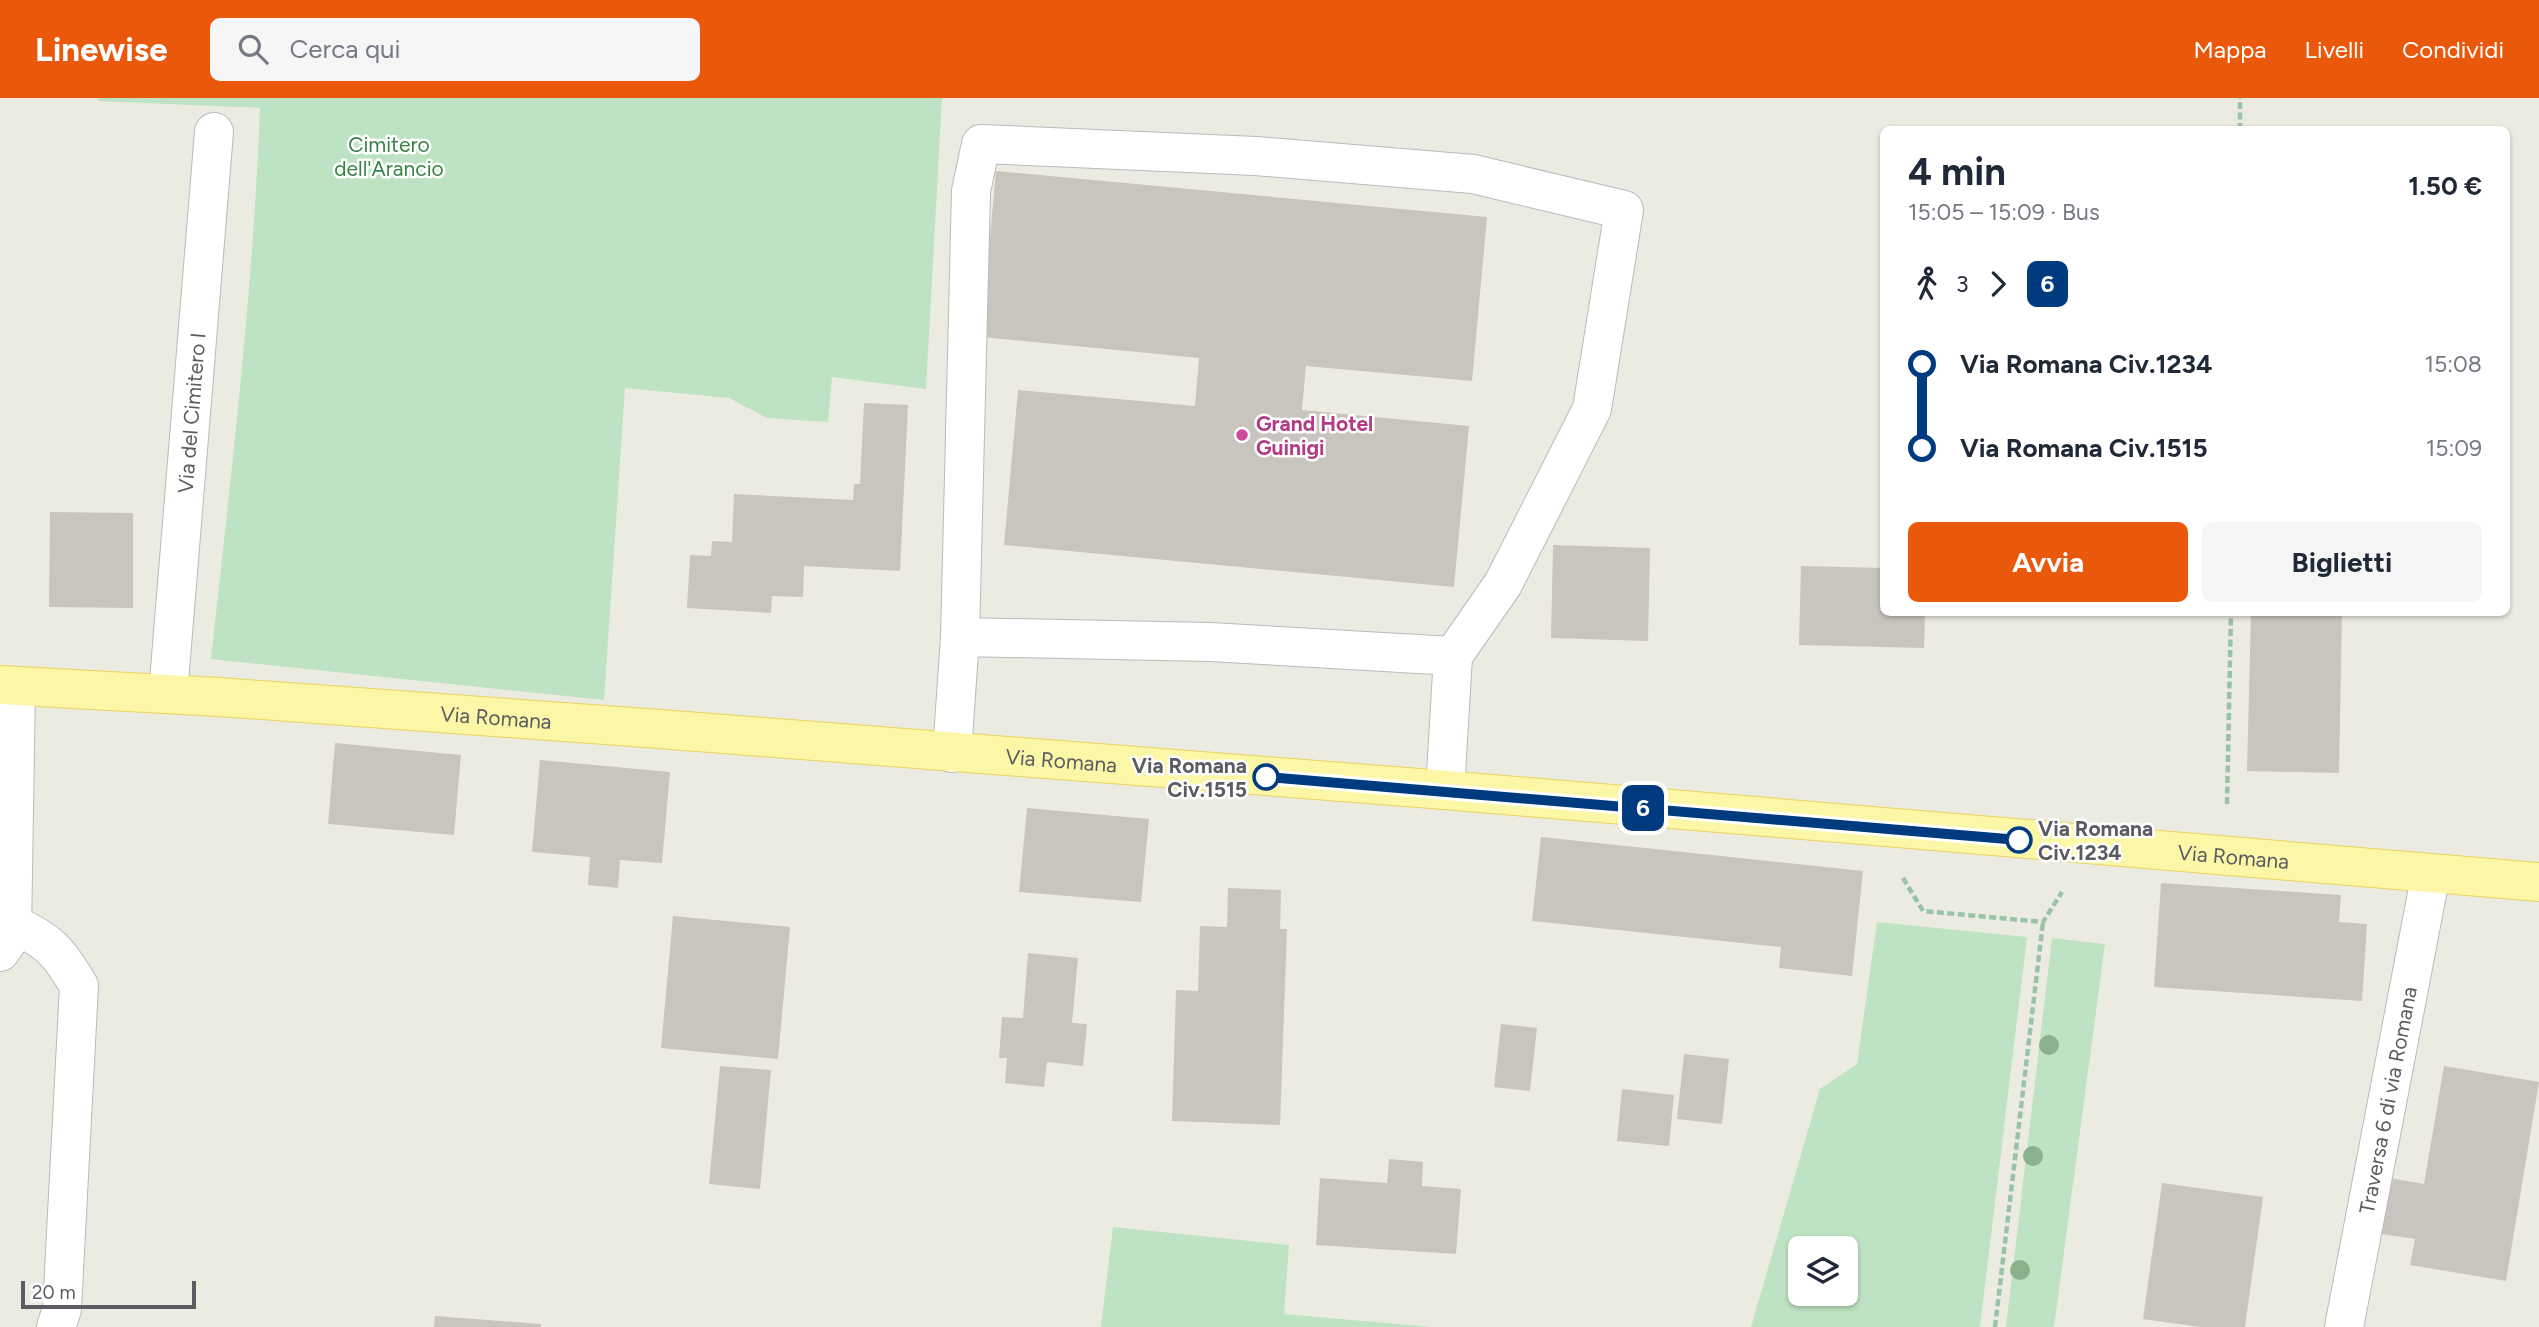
<!DOCTYPE html>
<html lang="it">
<head>
<meta charset="utf-8">
<style>
  :root { --surface:#fff; --page:#f6f6f7; --text:#1f2937; --muted:#747a83; --accent:#ea580c }
  body { margin:0; font-family:Figtree,sans-serif; background:var(--page); color:var(--text); height:100vh; display:flex; flex-direction:column; font-size:26px; white-space:nowrap }
  * { box-sizing:border-box; margin:0 }
  p { font-size:23px; color:var(--muted) }
  .icon { flex:none; width:38px; height:38px; fill:none; stroke:currentColor; stroke-width:2; stroke-linecap:round; stroke-linejoin:round }
  .map { position:relative; flex:1; overflow:hidden }
  .panel { position:absolute; left:1880px; top:28px; width:630px; height:490px; display:flex; flex-direction:column; background:var(--surface); border-radius:10px; box-shadow:0 2px 5px #0004 }
  .panel>* { flex:none }
  .badge { padding:0 14px; border-radius:10px; font-size:24px; line-height:46px }
  .controls { position:absolute; left:1788px; top:1138px; display:grid; gap:14px }
  .controls a { display:grid; place-items:center; width:70px; height:70px; border-radius:10px; background:var(--surface); box-shadow:0 2px 5px #0004; font-size:35px }
  .scale { position:absolute; left:21px; bottom:18px; width:175px; box-sizing:border-box; padding-left:7px; border:4px solid #5a5c62; border-top:0; font-size:19px; line-height:24px; white-space:nowrap; color:#5a5c62; -webkit-text-stroke:5px #fff; paint-order:stroke }
  .map>.badge { position:absolute; translate:-50% -50%; box-shadow:0 0 0 4px #fff }
  .legs { display:flex; align-items:center; gap:10px; height:77px; padding:0 28px; font-size:23px }
  .legs p { margin-inline-start:auto }
  .overview { display:flex; align-items:center; justify-content:space-between; height:119px; padding:0 28px }
  h1 { font-size:38px; font-weight:700; line-height:52px }
  .button { display:flex; gap:14px; margin-top:auto; padding:14px 28px }
  .button a { flex:1; height:80px; border-radius:10px; background:var(--accent); color:#fff; font-size:28px; font-weight:700; line-height:80px; text-align:center }
  .button a+a { background:var(--page); color:var(--text) }
  ul { padding:0 28px; list-style:none }
  li { display:flex; align-items:center; gap:24px; height:84px; font-size:26px }
  li i { display:grid; place-items:center; width:10px; height:100%; margin:0 9px; background:currentColor }
  li i::after { content:''; width:18px; height:18px; margin:-9px; border:5px solid; border-radius:50%; background:var(--surface) }
  li p { margin-inline-start:auto }
  li:first-child i { background:linear-gradient(#0000 50%,currentColor 0) }
  li:last-child i { background:linear-gradient(currentColor 50%,#0000 0) }
  header { display:flex; align-items:center; gap:42px; box-sizing:border-box; height:98px; padding:0 35px; background:var(--accent); color:#fff }
  header strong { font-size:33px }
  nav { display:flex; gap:38px; margin-inline-start:auto; font-size:24px }
  .search { width:490px; height:63px; background:var(--page); display:flex; align-items:center; gap:18px; box-sizing:border-box; padding:0 24px; border-radius:10px; color:var(--muted); font-size:26px }
  .map>svg:first-child { display:block }
  .green { fill:#bee3c2; fill-rule:evenodd }
  .building { fill:#c8c5bf }
  .lines { fill:none; stroke-linecap:round; stroke-linejoin:round }
  .minor-casing { stroke:#b9bac0; stroke-width:40 }
  .major-casing { stroke:#ebd35b; stroke-width:40 }
  .path { stroke:#98c3a9; stroke-width:4.5; stroke-dasharray:7 3.5; stroke-linecap:butt }
  .minor { stroke:#fff; stroke-width:38 }
  .major { stroke:#fbf7a7; stroke-width:38 }
  .tree { fill:#89b18b }
  .line-1-casing { stroke:#fff; stroke-width:16 }
  .line-1 { stroke:#003b80; stroke-width:10 }
  .hotel-dot { fill:#d1479c; stroke:#fff; stroke-width:2.5 }
  .stop-1-dot { fill:#fff; stroke:#003b80; stroke-width:3.5 }
  .labels { text-anchor:middle; dominant-baseline:central; stroke-width:5; stroke-linejoin:round; paint-order:stroke }
  .park-label { font-size:21px; fill:#388244; stroke:#fff }
  .street-label { font-size:21px; fill:#5a5c62; stroke:#fff }
  .hotel-label { font-size:21px; font-weight:bold; fill:#b23c85; stroke:#fff; text-anchor:start }
  .stop-label { font-size:21px; font-weight:bold; fill:#5a5c62; stroke:#fff; text-anchor:end }
</style>
</head>
<body>
<header>
<strong>Linewise</strong>
<div class="search"><svg class="icon" aria-label="search" viewBox="0 0 24 24"><circle cx="10" cy="10" r="6"/><path d="M15 15l6 6"/></svg>Cerca qui</div>
<nav><a>Mappa</a><a>Livelli</a><a>Condividi</a></nav>
</header>
<div class="map">
<svg width="2539" height="1229" viewBox="0 0 2539 1229">
  <rect width="100%" height="100%" fill="#ecebe1"/>
  <path class="green" d="M98 0H942L926 291 832 279 828 324 767 320 729 300 625 290 604 602 211 561C231 378 253 195 260 10L98 3Z
    M1877 824 2027 839 1980 1229H1751L1820 991 1857 966ZM1801 1150H1846V1195H1801Z
    M2052 840 2105 846 2054 1229H2006Z
    M1113 1129 1289 1147 1284 1216 1431 1229H1101Z"/>
  <path class="building" d="M996 73 1487 119 1472 283 1306 268 1302 312 1469 328 1454 489 1004 447 1018 292 1195 308 1199 260 981 239Z
    M864 305 908 307 900 473 804 468 803 499 772 498 771 515 687 510 690 457 711 458 712 443 732 444 734 396 853 402 854 386H860Z
    M50 414 133 415V510L49 509Z
    M1553 447 1650 450 1648 543 1551 540Z
    M1801 468 1883 470V514H1925L1924 550 1799 547Z
    M2251 514H2342L2339 675 2247 673Z
    M335 645 461 657 454 737 328 726Z
    M540 662 670 674 662 765 620 762 618 790 588 787 590 759 532 754Z
    M1027 710 1149 721 1141 804 1019 794Z
    M1541 739 1863 773 1852 878 1779 870 1781 849 1532 823Z
    M2161 785 2341 797 2339 824 2367 826 2362 903 2154 889Z
    M1228 790 1281 792 1280 831H1287L1280 1027 1172 1023 1176 892 1198 893 1200 828 1227 829Z
    M673 818 790 829 778 961 661 950Z
    M1028 855 1078 860 1072 925 1087 926 1083 968 1047 964 1044 989 1005 985 1007 960H999L1002 919 1023 920Z
    M1501 926 1537 930 1530 993 1494 989Z
    M1684 956 1729 961 1722 1026 1677 1021Z
    M720 968 771 972 760 1091 709 1086Z
    M2444 968 2539 984 2506 1183 2410 1167 2415 1141 2375 1135 2384 1079 2424 1086Z
    M1622 991 1674 997 1669 1048 1617 1043Z
    M1389 1061 1423 1064 1422 1088 1461 1091 1456 1156 1316 1147 1320 1080 1387 1085Z
    M2162 1085 2263 1099 2245 1229H2200L2143 1221Z
    M435 1218 541 1226V1229H434Z"/>
  <g class="lines">
    <g class="minor-casing">
      <g id="minor">
        <path d="M960 539 971 93 981 46 1007 47 1256 58 1473 76 1624 112 1592 311 1503 486 1453 558"/>
        <path id="s1" d="M168 596 214 34"/>
        <path d="M952 655 960 539 1210 544 1453 558 1445 692"/>
        <path d="M12 826C49 842 59 854 79 888L62 1211 56 1229"/>
        <path d="M0 854 12 837 16 588"/>
        <path id="s2" d="M2344 1229 2431 775"/>
      </g>
    </g>
    <g class="major-casing">
      <g id="major">
        <path id="s3" d="M0 587 219 599 660 631 1445 692 2539 784"/>
      </g>
    </g>
    <path class="path" d="M2240 32V0
      M2227 706 2231 514
      M1903 780 1923 813 2043 824 2062 794
      M1995 1229 2043 824"/>
    <use href="#minor" class="minor"/>
    <use href="#major" class="major"/>
  </g>
  <g class="tree">
    <circle cx="2049" cy="947" r="10"/>
    <circle cx="2033" cy="1058" r="10"/>
    <circle cx="2020" cy="1172" r="10"/>
  </g>
  <g class="lines">
    <g class="line-1-casing">
      <path id="line-1" d="M1266 679 2019 742"/>
    </g>
    <use href="#line-1" class="line-1"/>
  </g>
  <circle class="hotel-dot" cx="1242" cy="337" r="7"/>
  <g class="stop-1-dot">
    <circle cx="1266" cy="679" r="12"/>
    <circle cx="2019" cy="742" r="12"/>
  </g>
  <g class="labels">
    <g class="park-label">
      <text x="389" y="46">Cimitero<tspan x="389" dy="24">dell'Arancio</tspan></text>
    </g>
    <g class="street-label">
      <text stroke="none"><textPath href="#s1" startOffset="282">Via del Cimitero I</textPath></text>
      <text stroke="none"><textPath href="#s3" startOffset="497">Via Romana</textPath></text>
      <text stroke="none"><textPath href="#s3" startOffset="1064">Via Romana</textPath></text>
      <text stroke="none"><textPath href="#s3" startOffset="2240">Via Romana</textPath></text>
      <text stroke="none"><textPath href="#s2" startOffset="231">Traversa 6 di via Romana</textPath></text>
    </g>
    <g class="hotel-label">
      <text x="1256" y="325">Grand Hotel<tspan x="1256" dy="24">Guinigi</tspan></text>
    </g>
    <g class="stop-label">
      <text x="1247" y="667">Via Romana<tspan x="1247" dy="24">Civ.1515</tspan></text>
      <text x="2038" y="730" text-anchor="start">Via Romana<tspan x="2038" dy="24">Civ.1234</tspan></text>
    </g>
  </g>
</svg>
<div class="controls">
<a><svg class="icon" aria-label="layers" viewBox="0 0 24 24"><path d="M12 4l9 5-9 5-9-5zM3 14l9 5 9-5"/></svg></a>
</div>
<div class="scale">20 m</div>
<b class="badge" style="left:1643px;top:710px;background:#003b80;color:#fff">6</b>
<section class="panel">
<div class="overview"><div><h1>4 min</h1><p>15:05 – 15:09 · Bus</p></div><b>1.50 €</b></div>
<div class="legs"><svg class="icon" aria-label="walk" viewBox="0 0 24 24"><circle cx="13" cy="4" r="2"/><path d="M13 8l-2 6 4 7M11 14l-3 7M7 12l3-4h3l4 4"/></svg>3<svg class="icon" aria-label="forward" viewBox="0 0 24 24"><path d="M9 5l7 7-7 7"/></svg><b class="badge" style="background:#003b80;color:#fff">6</b></div>
<ul>
<li><i style="color:#003b80"></i><b>Via Romana Civ.1234</b><p>15:08</p></li>
<li><i style="color:#003b80"></i><b>Via Romana Civ.1515</b><p>15:09</p></li>
</ul>
<div class="button"><a>Avvia</a><a>Biglietti</a></div>
</section>
</div>
</body>
</html>
